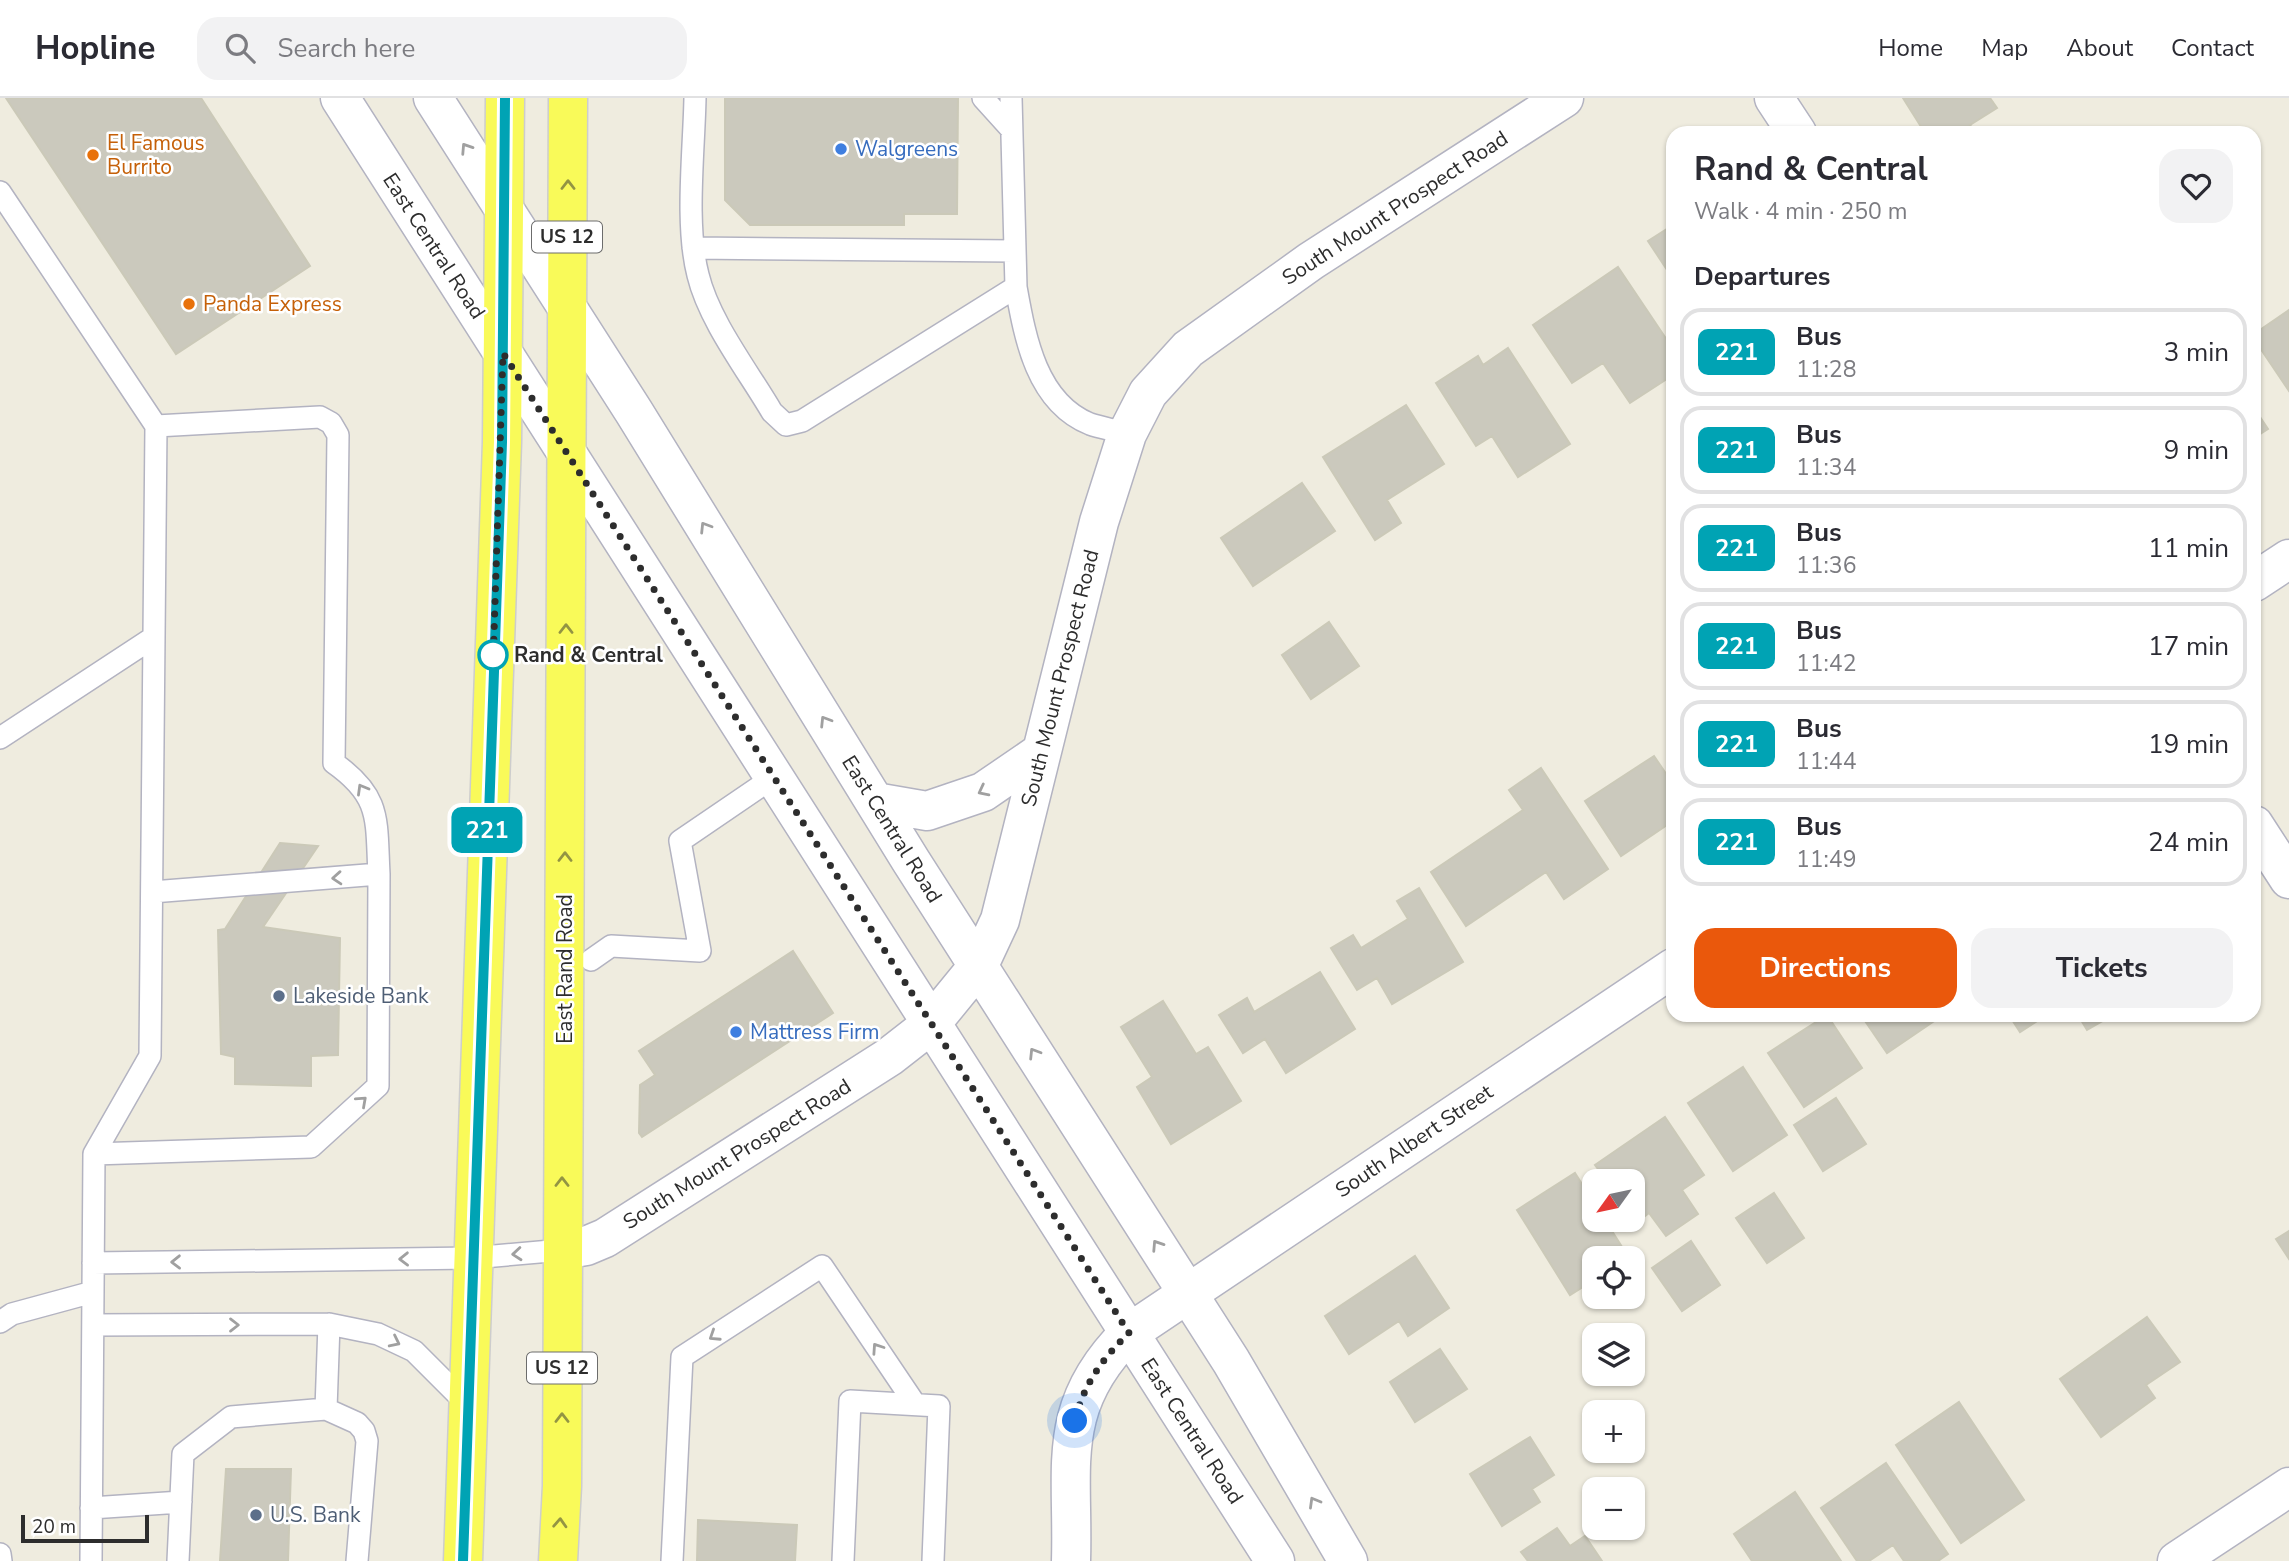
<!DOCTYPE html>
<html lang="en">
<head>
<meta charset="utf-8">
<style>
  :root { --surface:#fff; --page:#f2f2f3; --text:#2b2b33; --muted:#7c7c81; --line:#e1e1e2; --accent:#ea580c }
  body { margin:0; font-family:"Nunito Sans",sans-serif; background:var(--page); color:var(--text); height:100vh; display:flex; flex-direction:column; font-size:26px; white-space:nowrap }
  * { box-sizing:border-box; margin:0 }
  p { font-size:23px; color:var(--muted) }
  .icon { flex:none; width:38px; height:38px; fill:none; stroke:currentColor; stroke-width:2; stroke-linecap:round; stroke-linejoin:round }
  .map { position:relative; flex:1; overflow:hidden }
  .drawer { position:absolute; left:1666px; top:28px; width:595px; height:896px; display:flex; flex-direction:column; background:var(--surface); border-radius:21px; box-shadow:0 2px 5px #0004 }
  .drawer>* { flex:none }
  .badge { padding:0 14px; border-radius:10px; font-size:24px; line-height:46px }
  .needle { width:46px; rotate:237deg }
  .tools { position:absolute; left:1582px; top:1071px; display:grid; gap:14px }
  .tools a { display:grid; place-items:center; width:63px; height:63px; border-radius:14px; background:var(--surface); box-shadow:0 2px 5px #0004; font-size:35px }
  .scale { position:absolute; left:21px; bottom:18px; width:128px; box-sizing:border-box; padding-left:7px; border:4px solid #2d2d2d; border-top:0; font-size:19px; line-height:24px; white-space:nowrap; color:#2d2d2d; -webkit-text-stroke:5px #fff; paint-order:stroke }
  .you { position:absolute; width:35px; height:35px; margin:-18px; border:5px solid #fff; border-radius:50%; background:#1a73e8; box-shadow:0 0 0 10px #1a73e833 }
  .map>.badge { position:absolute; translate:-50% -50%; box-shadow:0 0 0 4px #fff }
  h2 { padding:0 28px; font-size:26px; line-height:63px }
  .round { display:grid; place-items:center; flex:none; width:74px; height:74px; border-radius:21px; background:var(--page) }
  .overview { display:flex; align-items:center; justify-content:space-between; height:119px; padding:0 28px }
  h1 { font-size:33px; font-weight:700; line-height:52px }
  .button { display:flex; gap:14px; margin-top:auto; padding:14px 28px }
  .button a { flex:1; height:80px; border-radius:21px; background:var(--accent); color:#fff; font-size:28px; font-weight:700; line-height:80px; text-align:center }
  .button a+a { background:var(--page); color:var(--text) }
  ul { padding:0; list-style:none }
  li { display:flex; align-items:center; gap:21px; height:88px; margin:0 14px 10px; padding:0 14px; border:4px solid var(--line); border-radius:21px }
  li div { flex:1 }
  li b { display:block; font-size:26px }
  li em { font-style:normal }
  li .badge { min-width:77px; font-weight:700; text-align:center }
  header { display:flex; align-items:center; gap:42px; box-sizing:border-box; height:98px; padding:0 35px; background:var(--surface); border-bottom:2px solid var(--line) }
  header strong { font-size:33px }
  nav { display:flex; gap:38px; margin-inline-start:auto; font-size:24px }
  .search { width:490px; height:63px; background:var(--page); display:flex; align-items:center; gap:18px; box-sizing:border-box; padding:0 24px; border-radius:21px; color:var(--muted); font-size:26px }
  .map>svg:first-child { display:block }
  .building { fill:#cbc9bd; stroke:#cbc9b8; stroke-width:2 }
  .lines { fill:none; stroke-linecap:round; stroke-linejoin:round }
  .service-casing { stroke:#b3b3c1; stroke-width:24 }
  .minor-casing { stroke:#b3b3c1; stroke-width:41 }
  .secondary-casing { stroke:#b3b3c1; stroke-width:41 }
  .primary-casing { stroke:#cdcdcd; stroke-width:41 }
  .service { stroke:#fff; stroke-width:21 }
  .minor { stroke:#fff; stroke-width:38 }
  .secondary { stroke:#fff; stroke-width:38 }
  .primary { stroke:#f9fa59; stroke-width:38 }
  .oneway { stroke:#a0a0a0 }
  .oneway2 { stroke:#939443 }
  .line-casing { stroke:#fff; stroke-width:16 }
  .line { stroke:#00a3b4; stroke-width:10 }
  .walk { stroke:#2d2d2d; stroke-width:7; stroke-dasharray:0 12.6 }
  .shop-dot { fill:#3f7fe0; stroke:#fff; stroke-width:2.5 }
  .food-dot { fill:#e8710a; stroke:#fff; stroke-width:2.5 }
  .stop-dot { fill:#fff; stroke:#00a3b4; stroke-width:3.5 }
  .service-dot { fill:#5c6f8a; stroke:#fff; stroke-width:2.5 }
  .labels { text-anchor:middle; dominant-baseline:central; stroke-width:5; stroke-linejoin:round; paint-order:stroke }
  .shield { fill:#fff; stroke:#6c6c6c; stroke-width:2 }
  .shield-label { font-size:19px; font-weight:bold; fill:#2d2d2d }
  .food-label { font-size:21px; fill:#c56008; stroke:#fff; text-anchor:start }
  .shop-label { font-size:21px; fill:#366cbe; stroke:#fff; text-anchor:start }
  .street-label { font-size:21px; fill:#2d2d2d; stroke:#fff }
  .stop-label { font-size:21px; font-weight:bold; fill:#2d2d2d; stroke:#fff; text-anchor:start }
  .service-label { font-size:21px; fill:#4e5e75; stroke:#fff; text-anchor:start }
</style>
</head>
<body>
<header>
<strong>Hopline</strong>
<div class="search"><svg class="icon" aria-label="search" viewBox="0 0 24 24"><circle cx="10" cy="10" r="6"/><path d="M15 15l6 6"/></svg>Search here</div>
<nav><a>Home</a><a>Map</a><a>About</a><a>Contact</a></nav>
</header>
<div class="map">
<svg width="2289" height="1463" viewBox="0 0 2289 1463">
  <rect width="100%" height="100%" fill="#efecdf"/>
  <path class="building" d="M6 0H201L310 168 176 256Z
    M725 0H958L957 116H904V127H750L725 102Z
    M1903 0H1990L1997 10 1970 27 1976 35H1925Z
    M1673 127V181L1648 143Z
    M1618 169 1673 251V277L1630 305 1603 265 1572 285 1533 227Z
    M2289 212V293L2254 241V236Z
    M1508 250 1570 346 1518 379 1492 338 1476 348 1436 285 1478 258 1483 267Z
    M1406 307 1444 366 1387 402 1401 425 1375 442 1323 359Z
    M2254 310 2268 331 2254 340Z
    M1302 385 1335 433 1253 488 1221 440Z
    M1329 524 1359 568 1311 601 1282 557Z
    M1654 658 1673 686V723L1621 758 1585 703Z
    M1541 670 1608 771 1564 801 1546 774 1466 828 1431 774 1523 712 1509 692Z
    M280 745 318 748 263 829 340 840 338 957 311 958V988L235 986V959L221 956 218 832 225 831Z
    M1419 790 1463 864 1392 906 1377 880 1357 892 1331 850 1353 837 1361 850 1408 821 1397 803Z
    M793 853 833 915 642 1039 639 1035 640 987 655 977 639 953Z
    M1320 874 1355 931 1286 975 1265 941 1243 955 1219 917 1247 900 1254 914Z
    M1163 903 1196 956 1208 949 1241 1003 1171 1046 1137 989 1152 979 1121 929Z
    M1827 917 1862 970 1804 1009 1768 955Z
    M1861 917H1943L1887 955Z
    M2009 917H2040L2042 920 2020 934Z
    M2078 917H2113L2087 932Z
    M1743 969 1787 1037 1733 1073 1688 1005Z
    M1836 1000 1866 1046 1823 1073 1794 1027Z
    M1665 1019 1704 1077 1682 1092 1698 1116 1666 1138 1649 1115 1636 1125 1633 1121V1083H1607L1595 1067Z
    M1575 1075 1594 1105V1122H1605L1629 1160H1594V1182L1570 1197 1517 1112Z
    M1774 1095 1804 1140 1767 1165 1736 1120Z
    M2289 1133V1161L2276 1141Z
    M1691 1143 1720 1187 1682 1213 1652 1170Z
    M1415 1158 1449 1210 1408 1238 1399 1223 1349 1256 1325 1218Z
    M2147 1219 2180 1264 2146 1287 2155 1300 2101 1339 2060 1281Z
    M1440 1251 1467 1291 1415 1324 1390 1284Z
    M1959 1304 2024 1402 1961 1445 1896 1347Z
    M1530 1339 1554 1377 1532 1391 1540 1404 1502 1428 1470 1376Z
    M1886 1365 1948 1456 1938 1463H1904L1893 1447 1869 1463H1857L1821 1410Z
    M226 1371H291L288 1463H220Z
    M1795 1394 1841 1463H1752L1734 1436Z
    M698 1422 797 1427 795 1463H697Z
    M1557 1430 1570 1448 1585 1438 1602 1463H1528L1521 1454Z"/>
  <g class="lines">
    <g class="service-casing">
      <path id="service" d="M695 0C694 53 685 127 698 177 709 223 748 273 772 314L786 327 802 323 1016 189 1011 0
        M983 0 1011 31
        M0 94 156 328 150 958 94 1056 91 1463
        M693 150 1014 153
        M1016 189C1025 239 1036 304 1090 326 1102 330 1115 332 1127 336
        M156 328 320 319 331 325 338 337 334 665C382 699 376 722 379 776
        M0 640 154 539
        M591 862 611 848 700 853 680 743 774 679
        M94 1056 311 1049 378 988 379 776 152 794
        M93 1165 472 1160 562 1152
        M0 1224 12 1216 93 1194
        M93 1227 329 1226 378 1236 414 1253 469 1308
        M326 1311 329 1226
        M91 1410 181 1404
        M0 1456 1 1463
        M178 1463 183 1356 231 1319 326 1311 357 1325 364 1333 367 1343 357 1463
        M672 1463 682 1259 822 1168 915 1306
        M843 1463 850 1303 939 1308 933 1463"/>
    </g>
    <g class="minor-casing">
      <path id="minor" d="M1774 0 1797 35
        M2254 484 2289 461
        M2254 727 2289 781
        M1071 1463C1074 1368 1054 1309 1129 1235L1673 870
        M2177 1463 2289 1389"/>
    </g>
    <g class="secondary-casing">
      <path id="secondary" d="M340 0 1275 1463
        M433 0 634 314 911 763 1231 1263 1348 1463
        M875 704 927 713 983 694 1040 655
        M562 1152 586 1148 605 1140 889 959 930 927 979 867 1000 822 1099 424 1127 336 1148 295 1188 251 1311 163 1564 0"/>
    </g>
    <g class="primary-casing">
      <path id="primary" d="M463 1463 502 344 505 0
        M558 1463 562 1388 568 0"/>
    </g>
    <use href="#service" class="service"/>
    <use href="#minor" class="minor"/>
    <use href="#secondary" class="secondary"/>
    <use href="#primary" class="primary"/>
  </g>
  <defs><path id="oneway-chevron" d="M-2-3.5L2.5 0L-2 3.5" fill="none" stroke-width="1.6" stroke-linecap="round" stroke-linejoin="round" transform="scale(1.75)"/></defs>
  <g class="oneway">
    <use href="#oneway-chevron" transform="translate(466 50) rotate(-123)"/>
    <use href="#oneway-chevron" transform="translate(705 429) rotate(-122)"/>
    <use href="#oneway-chevron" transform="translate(825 623) rotate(-122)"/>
    <use href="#oneway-chevron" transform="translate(362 691) rotate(-120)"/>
    <use href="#oneway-chevron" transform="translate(983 693) rotate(153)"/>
    <use href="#oneway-chevron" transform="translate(337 780) rotate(176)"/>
    <use href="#oneway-chevron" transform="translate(1034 955) rotate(-122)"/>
    <use href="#oneway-chevron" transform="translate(362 1003) rotate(-42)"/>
    <use href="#oneway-chevron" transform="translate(1157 1147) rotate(-123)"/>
    <use href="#oneway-chevron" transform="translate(517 1156) rotate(175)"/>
    <use href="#oneway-chevron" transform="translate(404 1161) rotate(179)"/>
    <use href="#oneway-chevron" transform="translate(176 1164) rotate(179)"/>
    <use href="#oneway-chevron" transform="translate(234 1227)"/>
    <use href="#oneway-chevron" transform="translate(714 1238) rotate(147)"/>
    <use href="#oneway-chevron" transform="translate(395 1244) rotate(26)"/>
    <use href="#oneway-chevron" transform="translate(877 1250) rotate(-124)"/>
    <use href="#oneway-chevron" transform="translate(1314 1404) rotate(-120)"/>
  </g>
  <g class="oneway2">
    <use href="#oneway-chevron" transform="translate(568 87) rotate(-90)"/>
    <use href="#oneway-chevron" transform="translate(566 531) rotate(-90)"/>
    <use href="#oneway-chevron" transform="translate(565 759) rotate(-90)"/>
    <use href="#oneway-chevron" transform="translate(562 1084) rotate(-90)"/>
    <use href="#oneway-chevron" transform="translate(562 1320) rotate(-90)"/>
    <use href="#oneway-chevron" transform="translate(560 1425) rotate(-87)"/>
  </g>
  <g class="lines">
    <g class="line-casing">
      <path id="line" d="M463 1463 502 344 505 0"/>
    </g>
    <use href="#line" class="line"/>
    <path class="walk" d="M493 557V568L503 255 1129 1235C1103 1260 1083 1287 1075 1323"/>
  </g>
  <g class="shop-dot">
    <circle cx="841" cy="51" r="7"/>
    <circle cx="736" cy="934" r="7"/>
  </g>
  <g class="food-dot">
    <circle cx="93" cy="57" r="7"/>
    <circle cx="189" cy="206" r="7"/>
  </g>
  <circle class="stop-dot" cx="493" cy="557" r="14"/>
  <g class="service-dot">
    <circle cx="279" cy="898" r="7"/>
    <circle cx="256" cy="1417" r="7"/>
  </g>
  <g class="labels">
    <g class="shield">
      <rect x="532" y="123.5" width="70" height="31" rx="5"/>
      <rect x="527" y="1254.5" width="70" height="31" rx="5"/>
    </g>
    <g class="shield-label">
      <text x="567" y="139">US 12</text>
      <text x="562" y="1270">US 12</text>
    </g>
    <g class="food-label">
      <text x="107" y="45">El Famous<tspan x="107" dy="24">Burrito</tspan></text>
      <text x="203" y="206">Panda Express</text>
    </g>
    <g class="shop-label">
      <text x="855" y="51">Walgreens</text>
      <text x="750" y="934">Mattress Firm</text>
    </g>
    <g class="street-label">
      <text transform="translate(1395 110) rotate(-33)">South Mount Prospect Road</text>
      <text transform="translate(434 148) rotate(57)">East Central Road</text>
      <text transform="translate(1060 580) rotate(-76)">South Mount Prospect Road</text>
      <text transform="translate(892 731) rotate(58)">East Central Road</text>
      <text transform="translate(565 871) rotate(-90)">East Rand Road</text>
      <text transform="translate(1414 1043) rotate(-34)">South Albert Street</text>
      <text transform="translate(737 1056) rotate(-32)">South Mount Prospect Road</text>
      <text transform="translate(1192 1333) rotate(57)">East Central Road</text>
    </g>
    <g class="stop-label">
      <text x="514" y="557">Rand &amp; Central</text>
    </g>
    <g class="service-label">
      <text x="293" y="898">Lakeside Bank</text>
      <text x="270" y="1417">U.S. Bank</text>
    </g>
  </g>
</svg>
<div class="tools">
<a><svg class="needle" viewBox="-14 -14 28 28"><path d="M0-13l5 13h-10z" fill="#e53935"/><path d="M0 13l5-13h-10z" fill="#7c7c81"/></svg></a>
<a><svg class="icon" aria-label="locate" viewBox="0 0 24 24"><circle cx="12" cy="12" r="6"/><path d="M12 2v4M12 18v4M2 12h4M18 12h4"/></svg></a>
<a><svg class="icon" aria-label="layers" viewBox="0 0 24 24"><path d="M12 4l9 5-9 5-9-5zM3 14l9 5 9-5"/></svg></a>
<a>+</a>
<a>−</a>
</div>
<div class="scale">20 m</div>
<div class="you" style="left:1075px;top:1323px"></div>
<b class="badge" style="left:487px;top:732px;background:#00a3b4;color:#fff">221</b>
<section class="drawer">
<div class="overview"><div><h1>Rand &amp; Central</h1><p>Walk · 4 min · 250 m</p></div><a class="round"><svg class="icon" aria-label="heart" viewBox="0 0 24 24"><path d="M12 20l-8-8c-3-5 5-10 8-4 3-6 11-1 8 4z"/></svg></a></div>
<h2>Departures</h2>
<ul>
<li><span class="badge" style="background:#00a3b4;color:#fff">221</span><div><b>Bus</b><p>11:28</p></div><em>3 min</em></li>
<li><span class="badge" style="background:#00a3b4;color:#fff">221</span><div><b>Bus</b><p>11:34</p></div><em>9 min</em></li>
<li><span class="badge" style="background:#00a3b4;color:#fff">221</span><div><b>Bus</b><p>11:36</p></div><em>11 min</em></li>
<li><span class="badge" style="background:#00a3b4;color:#fff">221</span><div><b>Bus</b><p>11:42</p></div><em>17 min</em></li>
<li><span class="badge" style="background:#00a3b4;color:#fff">221</span><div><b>Bus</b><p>11:44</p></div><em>19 min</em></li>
<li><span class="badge" style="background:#00a3b4;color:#fff">221</span><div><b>Bus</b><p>11:49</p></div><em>24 min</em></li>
</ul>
<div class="button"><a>Directions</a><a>Tickets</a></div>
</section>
</div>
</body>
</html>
